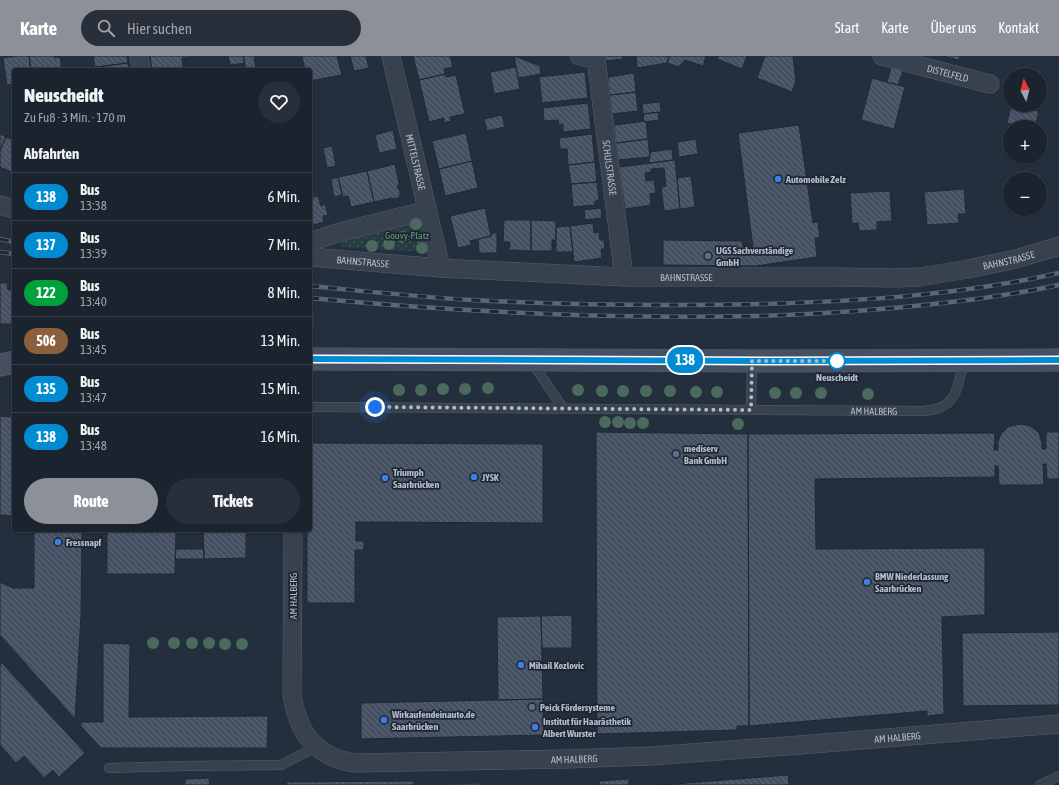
<!DOCTYPE html>
<html lang="de">
<head>
<meta charset="utf-8">
<style>
  :root { --surface:#1b232e; --page:#282f3a; --text:#f1f3f6; --muted:#a0a4aa; --line:#39404a; --accent:#8c9099 }
  body { margin:0; font-family:"Asap Condensed",sans-serif; background:var(--page); color:var(--text); height:100vh; display:flex; flex-direction:column; font-size:15px; white-space:nowrap }
  * { box-sizing:border-box; margin:0 }
  p { font-size:13px; color:var(--muted) }
  .icon { flex:none; width:22px; height:22px; fill:none; stroke:currentColor; stroke-width:2; stroke-linecap:round; stroke-linejoin:round }
  .map { position:relative; flex:1; overflow:hidden }
  .drawer { position:absolute; left:12px; top:12px; width:300px; height:464px; display:flex; flex-direction:column; background:var(--surface); border-radius:4px; box-shadow:0 1px 3px #0004,0 0 0 1px var(--line) }
  .drawer>* { flex:none }
  .badge { padding:0 8px; border-radius:13px; font-size:14px; line-height:26px }
  .needle { width:26px; rotate:354deg }
  .tools { position:absolute; left:1003px; top:12px; display:grid; gap:8px }
  .tools a { display:grid; place-items:center; width:44px; height:44px; border-radius:50%; background:var(--surface); box-shadow:0 1px 3px #0004,0 0 0 1px var(--line); font-size:20px }
  .you { position:absolute; width:20px; height:20px; margin:-10px; border:3px solid #fff; border-radius:50%; background:#1a73e8; box-shadow:0 0 0 6px #1a73e833 }
  .map>.badge { position:absolute; translate:-50% -50%; box-shadow:0 0 0 2px #fff }
  h2 { padding:0 12px; font-size:15px; line-height:36px }
  .round { display:grid; place-items:center; flex:none; width:42px; height:42px; border-radius:21px; background:var(--page) }
  .headline { display:flex; align-items:center; justify-content:space-between; height:68px; padding:0 12px }
  h1 { font-size:19px; font-weight:800; line-height:30px }
  .primary-button { display:flex; gap:8px; margin-top:auto; padding:8px 12px }
  .primary-button a { flex:1; height:46px; border-radius:24px; background:var(--accent); color:#fff; font-size:16px; font-weight:800; line-height:46px; text-align:center }
  .primary-button a+a { background:var(--page); color:var(--text) }
  ul { padding:0; list-style:none }
  li { display:flex; align-items:center; gap:12px; height:48px; padding:0 12px; border-top:1px solid var(--line) }
  li div { flex:1 }
  li b { display:block; font-size:15px }
  li em { font-style:normal }
  li .badge { min-width:44px; font-weight:700; text-align:center }
  header { display:flex; align-items:center; gap:24px; box-sizing:border-box; height:56px; padding:0 20px; background:var(--accent); color:#fff }
  header strong { font-size:19px }
  nav { display:flex; gap:22px; margin-inline-start:auto; font-size:14px }
  .search { width:280px; height:36px; background:var(--page); display:flex; align-items:center; gap:10px; box-sizing:border-box; padding:0 14px; border-radius:22px; color:var(--muted); font-size:15px }
  .map>svg:first-child { display:block }
  .park { fill:url(#park-dots) }
  .building { fill:url(#building-back-hatch); stroke:#1f2835 }
  .lines { fill:none; stroke-linecap:round; stroke-linejoin:round }
  .service-casing { stroke:#565f6c; stroke-width:10 }
  .minor-casing { stroke:#565f6c; stroke-width:19 }
  .secondary-casing { stroke:#565f6c; stroke-width:23 }
  .service { stroke:#38414e; stroke-width:9 }
  .minor { stroke:#38414e; stroke-width:18 }
  .secondary { stroke:#465061; stroke-width:22 }
  .rail-casing { stroke:#5a6575; stroke-width:4.5 }
  .rail { stroke:#1d2633; stroke-width:3; stroke-dasharray:9; stroke-linecap:butt }
  .tree { fill:#4b6a5d }
  .line-casing { stroke:#fff; stroke-width:9 }
  .line { stroke:#008bd2; stroke-width:6 }
  .walk { stroke:#b4bcc9; stroke-width:4; stroke-dasharray:0 7.2 }
  .shop-dot { fill:#3f7fe0; stroke:#1d2633; stroke-width:1.5 }
  .service-dot { fill:#5c6f8a; stroke:#1d2633; stroke-width:1.5 }
  .stop-dot { fill:#fff; stroke:#008bd2; stroke-width:2 }
  .labels { text-anchor:middle; dominant-baseline:central; stroke-width:3.5; stroke-linejoin:round; paint-order:stroke }
  .street-label { font-size:10px; fill:#b4bcc9; stroke:#1d2633 }
  .poi-label { font-size:10px; font-weight:bold; fill:#b4bcc9; stroke:#1d2633; text-anchor:start }
  .park-label { font-size:10px; fill:#6b9a76; stroke:#1d2633 }
  .stop-label { font-size:10px; font-weight:bold; fill:#b4bcc9; stroke:#1d2633 }
</style>
</head>
<body>
<header>
<strong>Karte</strong>
<div class="search"><svg class="icon" aria-label="search" viewBox="0 0 24 24"><circle cx="10" cy="10" r="6"/><path d="M15 15l6 6"/></svg>Hier suchen</div>
<nav><a>Start</a><a>Karte</a><a>Über uns</a><a>Kontakt</a></nav>
</header>
<div class="map">
<svg width="1059" height="729" viewBox="0 0 1059 729">
  <defs>
    <pattern id="park-dots" width="8" height="8" patternUnits="userSpaceOnUse"><rect width="8" height="8" fill="#263c3f"/><path d="M2 2h.1M6 6h.1" fill="none" stroke="#435659" stroke-width="1.8" stroke-linecap="round"/></pattern>
    <pattern id="building-back-hatch" width="6" height="6" patternUnits="userSpaceOnUse"><rect width="6" height="6" fill="#455162"/><path d="M-1 5l2 2M0 0l6 6M5-1l2 2" fill="none" stroke="#5d6877"/></pattern>
  </defs>
  <rect width="100%" height="100%" fill="#242f3e"/>
  <path class="park" d="M414 164 419 166 427 196 343 191 339 186 341 181Z"/>
  <path class="building" d="M16 0H29L31 14H14V28L7 29 3 2Z
    M29 0H55V2L60 1 62 14H31Z
    M93 0H127L128 7 95 11Z
    M150 0H190V1L182 2 183 12 167 14H152Z
    M228 0H243L245 7 230 9Z
    M243 0H254L256 14H246Z
    M302 0H337L342 19 310 25V14H305Z
    M350 0H366L369 12 354 15Z
    M413 0H450L453 11 444 13 445 18 419 24Z
    M514 0 540 10 541 18 518 22Z
    M605 0H623V3L606 5Z
    M636 0H666L669 1 667 7 637 12Z
    M666 0H706L703 10 685 4 679 11 667 7 669 1Z
    M718 0H747L742 13 717 3Z
    M765 0H793L796 25 792 36 757 22Z
    M942 0H960L959 4Z
    M128 7 129 14H99L98 11Z
    M516 11 520 33 494 38 490 16Z
    M891 11 903 15 898 29 887 26Z
    M585 16 588 42 542 47 539 21Z
    M634 17 636 36 610 39 608 21Z
    M445 18 446 21 456 19 465 58 450 61 451 65 444 67V62L429 66 419 24Z
    M872 22 905 31 894 73 861 64Z
    M636 36 638 55 612 58 610 39Z
    M660 46 661 56 643 58 642 48Z
    M588 47 591 73 563 76V68L559 69 558 64 544 65 543 52Z
    M1011 49 1039 55 1035 71H1023L1007 67Z
    M658 56 659 64 644 66 643 58Z
    M502 59 505 71 487 75 484 63Z
    M646 65 648 83 616 87 614 69Z
    M799 69 813 167 818 166 820 182H815L817 201 756 210 663 209V184L742 185 743 192 753 191 738 77Z
    M393 74 397 93 379 97 375 79Z
    M466 77 472 105 439 113 432 85Z
    M0 78 6 81 0 94Z
    M592 78 595 106 568 109 567 93H560L559 82Z
    M6 81 14 84V117L0 111V94Z
    M648 83 650 101 618 104 616 87Z
    M696 83 698 98 679 101 677 86Z
    M332 90 336 110 327 112 323 92Z
    M672 93 673 104 649 107V101H650V96Z
    M675 104 680 153 664 155 661 131 666 130 664 112 651 113V116L645 117 646 125 654 124 656 137 650 138 651 149 625 153 619 111Z
    M472 105 478 132 445 140 439 113Z
    M595 106 597 126 571 128 568 109Z
    M395 108 399 127 397 132 400 135V140L396 143 392 142 374 146 367 115Z
    M367 115 374 146 351 151 348 140 343 141 338 121Z
    M691 120 695 151 680 153 677 122Z
    M338 121 342 139 334 141 331 123Z
    M597 126 599 144 595 145V149L573 151 571 128Z
    M964 133 966 158H958L959 167 927 169 924 136Z
    M890 135 892 165 877 166V174L859 175 858 167 852 168 850 137Z
    M318 140 321 150 325 148 328 159 323 160 324 166 310 170V142Z
    M485 152 491 180 470 185 471 189 458 192 450 160Z
    M601 152 602 162 585 164 584 154Z
    M504 164H531V195L509 194 510 186H503Z
    M531 164 556 165V184H552V195H531Z
    M593 167 594 177 599 176 600 184H604L605 193H601L602 202 574 206 570 170Z
    M570 170 573 196H556V171Z
    M418 174 421 183 411 185 409 177Z
    M491 177H497V197H479L478 183 491 180Z
    M0 227H7L8 234H14V268H0Z
    M310 257H314V271L310 272Z
    M0 360 14 361V460L0 459Z
    M1020 368 1030 370 1039 377 1042 387V393H1046V376H1059V423H1047L1046 408H1043L1044 429H999L998 410H995V421L815 423 816 493 985 492V559L942 561 944 658 927 660V655L749 670 748 378 995 377 994 394H998V385L1001 378 1008 371Z
    M596 376 748 378 749 670H737V674L597 678Z
    M310 387 543 388V467L356 466V485H364V494H355V547H307V474H310Z
    M34 474H82L81 560 75 663 0 579V526L13 532H34Z
    M107 474H176L175 518H107Z
    M203 474H246V502L204 503Z
    M176 493H204V503H175Z
    M572 559V592H542L541 560Z
    M541 560 543 643 498 644 497 561Z
    M1058 576H1059V649L963 650 962 577Z
    M103 587 130 588 129 661 268 660 267 692H101L81 670V666H103Z
    M2 607 85 697 59 721 53 714 44 722 24 700 16 707 0 689V609Z
    M543 643 544 679 361 683V647Z
    M788 719 789 729H661Z
    M209 722 210 729H185V723Z
    M629 723V729H600L599 725Z
    M414 725V729H287L286 726Z
    M481 727V729H445V728Z"/>
  <g class="lines">
    <g class="service-casing">
      <g id="service">
        <path d="M531 305 563 352"/>
        <path id="s1" d="M310 351 924 355C929 354 935 354 939 352 959 345 959 322 964 304"/>
        <path d="M751 354 752 305"/>
        <path d="M109 712 183 710 281 709 316 691"/>
        <path d="M1040 729 1059 720"/>
      </g>
    </g>
    <g class="minor-casing">
      <g id="minor">
        <path d="M139 0 141 14"/>
        <path id="s2" d="M391 0 441 212"/>
        <path id="s3" d="M579 0 596 3 624 221"/>
        <path id="s4" d="M882 0 990 28"/>
        <path d="M0 149 14 153"/>
        <path d="M310 186 340 176 428 154"/>
        <path id="s5" d="M310 201 441 212 624 221H835L895 222 920 221 968 213 1016 203 1059 190"/>
        <path id="s6" d="M293 474 292 639C297 668 306 689 335 702 341 705 350 706 356 707L567 703 650 700 800 689 1059 668"/>
      </g>
    </g>
    <g class="secondary-casing">
      <path id="secondary" d="M310 303 773 305 1059 304
        M0 309 14 306"/>
    </g>
    <use href="#service" class="service"/>
    <use href="#minor" class="minor"/>
    <use href="#secondary" class="secondary"/>
    <g class="rail-casing">
      <path id="rail" d="M0 183 14 186
        M0 196 14 198
        M310 230C364 235 418 241 472 244 569 249 666 250 763 248 862 245 962 239 1059 217
        M310 242C459 256 609 263 759 260 821 258 882 254 943 247 982 243 1021 237 1059 229"/>
    </g>
    <use href="#rail" class="rail"/>
  </g>
  <g class="tree">
    <circle cx="416" cy="168" r="6"/>
    <circle cx="403" cy="181" r="6"/>
    <circle cx="389" cy="188" r="6"/>
    <circle cx="372" cy="190" r="6"/>
    <circle cx="422" cy="192" r="6"/>
    <circle cx="488" cy="332" r="6"/>
    <circle cx="443" cy="333" r="6"/>
    <circle cx="465" cy="333" r="6"/>
    <circle cx="399" cy="334" r="6"/>
    <circle cx="421" cy="334" r="6"/>
    <circle cx="578" cy="334" r="6"/>
    <circle cx="602" cy="335" r="6"/>
    <circle cx="623" cy="335" r="6"/>
    <circle cx="646" cy="335" r="6"/>
    <circle cx="670" cy="335" r="6"/>
    <circle cx="696" cy="336" r="6"/>
    <circle cx="717" cy="336" r="6"/>
    <circle cx="775" cy="337" r="6"/>
    <circle cx="796" cy="337" r="6"/>
    <circle cx="821" cy="337" r="6"/>
    <circle cx="868" cy="338" r="6"/>
    <circle cx="605" cy="366" r="6"/>
    <circle cx="618" cy="366" r="6"/>
    <circle cx="630" cy="367" r="6"/>
    <circle cx="643" cy="367" r="6"/>
    <circle cx="738" cy="368" r="6"/>
    <circle cx="153" cy="587" r="6"/>
    <circle cx="174" cy="587" r="6"/>
    <circle cx="192" cy="587" r="6"/>
    <circle cx="209" cy="587" r="6"/>
    <circle cx="225" cy="588" r="6"/>
    <circle cx="242" cy="588" r="6"/>
  </g>
  <g class="lines">
    <g class="line-casing">
      <path id="line" d="M310 303 773 305 1059 304"/>
    </g>
    <use href="#line" class="line"/>
    <path class="walk" d="M375 351 751 354 752 305H837"/>
  </g>
  <g class="shop-dot">
    <circle cx="778" cy="123" r="4"/>
    <circle cx="474" cy="421" r="4"/>
    <circle cx="385" cy="422" r="4"/>
    <circle cx="58" cy="486" r="4"/>
    <circle cx="867" cy="526" r="4"/>
    <circle cx="521" cy="609" r="4"/>
    <circle cx="384" cy="664" r="4"/>
    <circle cx="535" cy="671" r="4"/>
  </g>
  <g class="service-dot">
    <circle cx="708" cy="200" r="4"/>
    <circle cx="676" cy="398" r="4"/>
    <circle cx="532" cy="651" r="4"/>
  </g>
  <circle class="stop-dot" cx="837" cy="305" r="8"/>
  <g class="labels">
    <g class="street-label">
      <text stroke="none"><textPath href="#s4" startOffset="68">DISTELFELD</textPath></text>
      <text stroke="none"><textPath href="#s2" startOffset="109">MITTELSTRASSE</textPath></text>
      <text stroke="none"><textPath href="#s3" startOffset="127">SCHULSTRASSE</textPath></text>
      <text stroke="none"><textPath href="#s5" startOffset="701">BAHNSTRASSE</textPath></text>
      <text stroke="none"><textPath href="#s5" startOffset="53">BAHNSTRASSE</textPath></text>
      <text stroke="none"><textPath href="#s5" startOffset="377">BAHNSTRASSE</textPath></text>
      <text stroke="none"><textPath href="#s1" startOffset="564">AM HALBERG</textPath></text>
      <text transform="translate(293 540) rotate(-90)">AM HALBERG</text>
      <text stroke="none"><textPath href="#s6" startOffset="809">AM HALBERG</textPath></text>
      <text stroke="none"><textPath href="#s6" startOffset="485">AM HALBERG</textPath></text>
    </g>
    <g class="poi-label">
      <text x="786" y="123">Automobile Zelz</text>
      <text x="716" y="194">UGS Sachverständige<tspan x="716" dy="12">GmbH</tspan></text>
      <text x="684" y="392">mediserv<tspan x="684" dy="12">Bank GmbH</tspan></text>
      <text x="393" y="416">Triumph<tspan x="393" dy="12">Saarbrücken</tspan></text>
      <text x="482" y="421">JYSK</text>
      <text x="66" y="486">Fressnapf</text>
      <text x="875" y="520">BMW Niederlassung<tspan x="875" dy="12">Saarbrücken</tspan></text>
      <text x="529" y="609">Mihail Kozlovic</text>
      <text x="540" y="651">Peick Fördersysteme</text>
      <text x="392" y="658">Wirkaufendeinauto.de<tspan x="392" dy="12">Saarbrücken</tspan></text>
      <text x="543" y="665">Institut für Haarästhetik<tspan x="543" dy="12">Albert Wurster</tspan></text>
    </g>
    <g class="park-label">
      <text x="407" y="179">Gouvy-Platz</text>
    </g>
    <g class="stop-label">
      <text x="837" y="321">Neuscheidt</text>
    </g>
  </g>
</svg>
<div class="tools">
<a><svg class="needle" viewBox="-14 -14 28 28"><path d="M0-13l5 13h-10z" fill="#e53935"/><path d="M0 13l5-13h-10z" fill="#a0a4aa"/></svg></a>
<a>+</a>
<a>−</a>
</div>
<div class="you" style="left:375px;top:351px"></div>
<b class="badge" style="left:685px;top:304px;background:#008bd2;color:#fff">138</b>
<section class="drawer">
<div class="headline"><div><h1>Neuscheidt</h1><p>Zu Fuß · 3 Min. · 170 m</p></div><a class="round"><svg class="icon" aria-label="heart" viewBox="0 0 24 24"><path d="M12 20l-8-8c-3-5 5-10 8-4 3-6 11-1 8 4z"/></svg></a></div>
<h2>Abfahrten</h2>
<ul>
<li><span class="badge" style="background:#008bd2;color:#fff">138</span><div><b>Bus</b><p>13:38</p></div><em>6 Min.</em></li>
<li><span class="badge" style="background:#008bd2;color:#fff">137</span><div><b>Bus</b><p>13:39</p></div><em>7 Min.</em></li>
<li><span class="badge" style="background:#00a13a;color:#fff">122</span><div><b>Bus</b><p>13:40</p></div><em>8 Min.</em></li>
<li><span class="badge" style="background:#8b5e3c;color:#fff">506</span><div><b>Bus</b><p>13:45</p></div><em>13 Min.</em></li>
<li><span class="badge" style="background:#008bd2;color:#fff">135</span><div><b>Bus</b><p>13:47</p></div><em>15 Min.</em></li>
<li><span class="badge" style="background:#008bd2;color:#fff">138</span><div><b>Bus</b><p>13:48</p></div><em>16 Min.</em></li>
</ul>
<div class="primary-button"><a>Route</a><a>Tickets</a></div>
</section>
</div>
</body>
</html>
